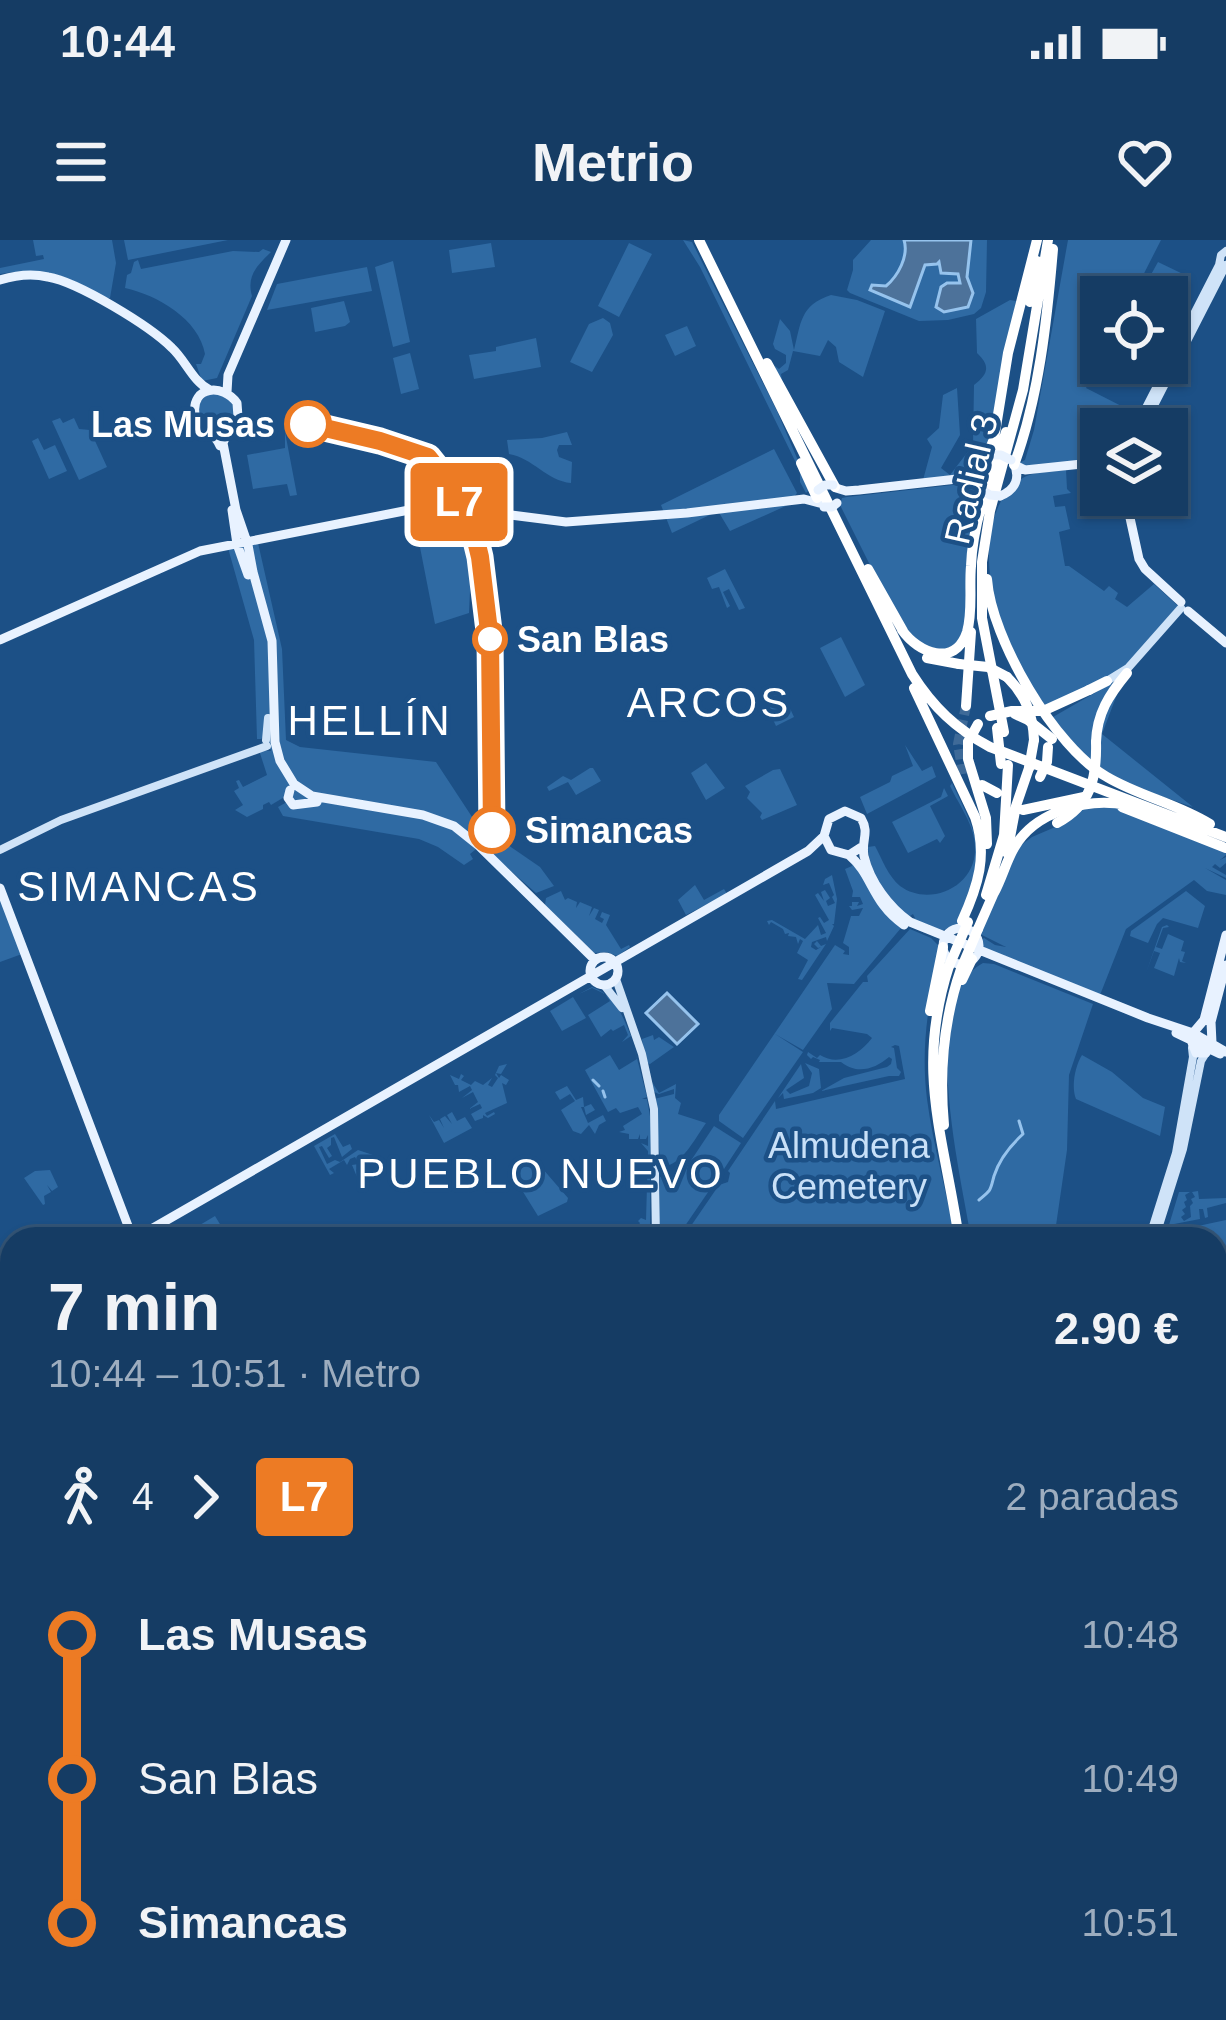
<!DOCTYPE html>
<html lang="es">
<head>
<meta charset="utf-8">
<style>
  :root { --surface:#153c64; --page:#22476d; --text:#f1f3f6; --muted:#9dadbf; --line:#345678 }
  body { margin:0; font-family:Arial,sans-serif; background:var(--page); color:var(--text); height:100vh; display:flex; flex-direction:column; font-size:45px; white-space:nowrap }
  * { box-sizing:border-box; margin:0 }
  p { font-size:39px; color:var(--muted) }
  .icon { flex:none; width:66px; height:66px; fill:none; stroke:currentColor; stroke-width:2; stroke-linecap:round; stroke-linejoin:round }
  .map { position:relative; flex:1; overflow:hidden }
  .details { position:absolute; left:0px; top:987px; width:1227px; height:795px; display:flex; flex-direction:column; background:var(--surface); border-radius:36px 36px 0 0; box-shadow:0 3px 9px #0004,0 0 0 3px var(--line) }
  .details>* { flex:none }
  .badge { padding:0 24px; border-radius:9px; font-size:42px; line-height:78px }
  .tools { position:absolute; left:1080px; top:36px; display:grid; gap:24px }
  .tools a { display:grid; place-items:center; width:108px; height:108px; border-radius:0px; background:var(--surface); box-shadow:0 3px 9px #0004,0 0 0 3px var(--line); font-size:60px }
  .map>.badge { position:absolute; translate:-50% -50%; box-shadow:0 0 0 6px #fff }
  .legs { display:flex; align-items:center; gap:18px; height:132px; padding:0 48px; font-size:39px }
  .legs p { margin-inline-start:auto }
  .overview { display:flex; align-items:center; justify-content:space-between; height:204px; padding:0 48px }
  h1 { font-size:66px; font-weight:700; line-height:90px }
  ul { padding:0 48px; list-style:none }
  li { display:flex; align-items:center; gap:42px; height:144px; font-size:45px }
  li i { display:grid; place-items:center; width:18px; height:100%; margin:0 15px; background:currentColor }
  li i::after { content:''; width:30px; height:30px; margin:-15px; border:9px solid; border-radius:50%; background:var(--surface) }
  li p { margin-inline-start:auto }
  li:first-child i { background:linear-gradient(#0000 50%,currentColor 0) }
  li:last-child i { background:linear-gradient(currentColor 50%,#0000 0) }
  .status { display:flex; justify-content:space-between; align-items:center; height:84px; padding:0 60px; background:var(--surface); direction:ltr }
  .status svg { height:33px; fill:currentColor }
  header { display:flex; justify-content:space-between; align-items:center; height:156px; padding:0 48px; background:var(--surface); font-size:54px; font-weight:700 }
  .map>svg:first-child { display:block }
  .green { fill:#2f6aa3 }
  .water { fill:#4d729a; stroke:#96c3ed; stroke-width:3 }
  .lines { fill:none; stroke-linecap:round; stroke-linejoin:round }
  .stream { stroke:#96c3ed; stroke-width:3 }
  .motorway-tunnel { stroke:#3e6a98; stroke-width:10; stroke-dasharray:10 5; stroke-linecap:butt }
  .secondary { stroke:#cfe3f8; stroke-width:8 }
  .primary { stroke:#e8f2ff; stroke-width:9 }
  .motorway { stroke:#fff; stroke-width:10 }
  .primary-bridge { stroke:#e8f2ff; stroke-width:9 }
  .motorway-bridge { stroke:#fff; stroke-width:10 }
  .line-1-casing { stroke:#fff; stroke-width:27 }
  .line-1 { stroke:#ed7b24; stroke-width:18 }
  .stop-1-dot { fill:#fff; stroke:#ed7b24; stroke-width:6 }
  .labels { text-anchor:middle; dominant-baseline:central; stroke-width:9; stroke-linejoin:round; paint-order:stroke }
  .stop-label { font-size:36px; font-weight:bold; fill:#fff; stroke:#1c5086; text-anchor:start }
  .street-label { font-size:36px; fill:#fff; stroke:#1c5086 }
  .park-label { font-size:36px; fill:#c8e0f8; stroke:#1c5086 }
  .quarter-label { font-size:42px; letter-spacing:3px; fill:#fff; stroke:#1c5086 }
</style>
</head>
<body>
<div class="status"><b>10:44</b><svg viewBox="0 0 49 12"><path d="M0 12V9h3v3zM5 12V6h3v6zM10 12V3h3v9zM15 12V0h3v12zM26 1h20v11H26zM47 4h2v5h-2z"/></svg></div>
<header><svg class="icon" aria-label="menu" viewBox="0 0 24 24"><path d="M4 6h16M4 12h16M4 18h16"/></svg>Metrio<svg class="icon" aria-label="heart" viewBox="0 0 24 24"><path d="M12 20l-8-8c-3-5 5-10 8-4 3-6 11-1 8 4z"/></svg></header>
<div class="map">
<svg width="1226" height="1780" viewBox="0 0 1226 1780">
  <rect width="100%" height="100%" fill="#1c5086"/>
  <path class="green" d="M33 0H112L116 23 110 58 106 59C68 35 45 26 0 34V28L44 19 43 15 36 16Z
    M124 0H228L128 20Z
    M683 0 692 2 777 171 802 230 809 250 806 253 800 242V231L700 27Z
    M871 0H904C909 16 898 36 886 46L875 45 870 50 920 40 925 24 940 21 941 33 958 34 960 44 944 72 962 69 971 49 967 37 971 0H987L986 52 981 68 974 74 948 80 919 81 850 53 847 50 853 30V20Z
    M1068 0H1161L1132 57H1101V119L1086 148 1139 175 1132 189H1101V218L1033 229 1019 223 1025 220 1034 190Z
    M491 3 495 27 452 33 449 10Z
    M629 3 652 14 619 77 598 66Z
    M263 9 271 12C258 25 246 35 252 56L217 138 202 141 196 124H201L205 114C199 79 157 55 125 48L127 35 131 33 134 22 138 20 141 29 233 11 259 12Z
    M393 21 410 102 393 107 375 27Z
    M1158 22 1185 35 1175 54 1148 40Z
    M367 27 372 51 267 70 277 44Z
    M831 55 857 60 885 71 863 137 839 122 836 107 828 100 820 116 793 111 788 130 781 134 782 141 776 133 775 126 779 129 786 123V115L775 109 773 104 780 79 790 91 794 110C801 83 800 65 831 55Z
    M1010 60 1016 61 986 211C978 219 974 230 966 236L965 231H959L958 236 923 240 932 207 927 199 939 188 943 155 957 148 960 195 941 228 950 235 973 205 974 145C988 134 991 126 977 113L976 79Z
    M344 61 350 82 345 86 315 92 311 68Z
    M603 78 610 83 613 95 592 132 570 122 589 84Z
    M687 86 696 106 675 116 665 95Z
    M536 98 541 127 474 139 469 115 496 111V107Z
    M410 113 419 149 401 154 393 118Z
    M198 171a18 18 0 1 1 36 0a18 18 0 1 1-36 0Z
    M60 178 63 183 74 178 79 189 90 190 107 227 79 240 52 181Z
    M285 192 297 255 290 256 287 244 253 249 247 215 285 208Z
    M567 192 572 205H559L557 210 559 217 572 222 571 243C547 241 533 218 509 214L507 200 542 198Z
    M38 198 44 210 55 205 67 231 49 239 32 201Z
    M774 209 797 253 788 265 730 291 718 271 672 293 661 265Z
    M1066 230 1067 249 1071 253 1053 256 1055 267 1065 266 1070 289 1059 292 1065 326H1069L1104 351 1109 346 1118 353 1115 359 1127 367 1154 344 1178 366 1123 430 1047 469C1034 448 1018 427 1008 405 988 359 973 272 1021 239 1032 231 1052 232 1066 230Z
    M970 243 982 253 966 388 959 402 940 412 914 403 880 345 840 265 842 258 847 257Z
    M451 270 506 278 507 282 495 296 484 297Z
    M435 272 457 281 480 301 481 313 471 329 469 373 435 384 418 297Z
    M258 303 282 409 286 500 300 507 436 522 476 583 540 627 554 646 536 653 481 605 470 614 473 619 464 625 438 607 419 599 283 576 278 567 287 562 286 556 271 565 269 562 263 565V569L247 577 235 570 243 565 234 551 239 548 236 541 239 540 243 547 267 535 259 510 271 511 266 495 261 499H257L254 400 228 308Z
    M725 329 745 368 739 370 729 349 723 352 730 366 727 368 719 347 712 349 707 338Z
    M841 397 865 445 845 457 820 408Z
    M1124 436 1102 494 1193 567C1126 544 1096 537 1053 477Z
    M779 445 794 477 776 486 761 454Z
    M905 505 922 531 932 526 936 537 867 574 860 557 890 542 892 536 913 526Z
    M706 523 725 548 706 560 691 533Z
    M590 528H593L601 541 576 555 568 542 549 551 547 547 563 536 571 540Z
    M780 529 797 565 762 580 760 577 762 573 747 558 750 552 745 546 773 530Z
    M952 543C964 569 980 596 979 626 978 643 966 664 960 680L956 686 940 691 912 679 915 678 913 674 910 676C887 666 869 632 868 607L875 606C882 619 888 636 900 646 930 668 977 646 975 607 975 586 959 565 950 546Z
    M944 548 948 556 930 566 945 596 940 603 937 599 908 613 892 582 941 557Z
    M1117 567 1226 610V615L1220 620 1226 617V623L1220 628 1215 624 1212 627 1226 635V638L1205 628 1226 640V655L1207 651 1194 640 1126 689 1100 755 996 714 983 707 981 700 984 698 995 705 1006 707 980 694 1017 608 1032 597 1067 582 1081 569Z
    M851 620 858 625C868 647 880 670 900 684L901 688 854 744 827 743 832 769 803 810 775 794 803 812 743 898 719 881V875L835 705 845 711 843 714 849 715V707L843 703 851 676H859L863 668 852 670 849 666H852V662H859L857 666 863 664 860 657H852L853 651 845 629 852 626Z
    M832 635 837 659 834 684H832L834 686 827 701 826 697 812 702 811 707 816 710 821 707 818 708 814 704 817 701 821 706 826 704 802 740 798 739 808 720 797 713 803 701 800 699 798 704 796 697 788 696 789 693 785 694 783 689 771 682 769 685 767 681 772 680 805 699 818 685 821 695 826 693 818 678 820 677 824 683 829 680 815 655 818 653 824 661 821 652 825 650 830 658 826 661 828 666 835 663 832 657 834 655 829 643 823 645 825 639Z
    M695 645 704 660 724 649 727 654 686 675 678 660Z
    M561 651 565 660 568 658 577 662 576 668 580 662 592 667 589 676 594 668 599 670 595 679 602 683 604 679 600 677 602 672 610 675 606 685 621 709 629 705 630 707 617 716 607 712 594 713 545 665 546 658Z
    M1186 651 1205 666 1198 688 1163 678 1157 684 1148 703 1130 696 1131 691Z
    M0 656 22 714 0 722Z
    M1167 685 1169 687 1163 688 1156 707 1162 709 1168 694 1184 701 1181 711 1185 712 1182 721 1186 723 1180 722 1179 718 1174 736 1154 728 1160 713 1154 711 1146 733 1162 687Z
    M910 689 931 698 940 707V715L935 717H940C927 763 921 812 927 859 933 906 947 952 955 999H682L719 945 728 942 730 933 728 931 775 861 776 869 905 839 899 806 895 805 891 807 894 808 897 828 901 832 899 836H889L821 851 844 838 887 827 891 824 892 819 889 817C875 829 857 835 841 822H819L820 820 813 817 811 819 807 815 808 812 817 818 820 815C839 827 860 814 872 798L867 794 832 788 830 791V783L863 742H868L867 736Z
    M983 723 994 724 1093 764 1069 835 1067 910 1054 999H971C962 939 916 758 983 723Z
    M592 747C615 756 621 772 631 796L622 802 628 795 624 785 613 791 611 789 601 797 588 775 610 761 605 754 592 748 579 754Z
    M573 757 586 778 562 791 550 771Z
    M653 795 654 800 659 797 674 807 650 824 647 823 650 839 659 853 676 844 675 858 681 863 678 874 706 883C693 901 684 923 661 928L654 859 674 854V849L659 854 652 851 639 799 643 807 642 799Z
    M633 803 647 857 642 859H647L651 882 650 999 631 998 640 983 638 981 641 978 646 980 648 911 641 903 648 906V895L646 899H640V894L638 899H629V894L619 892 625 890 623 886 642 874 638 867 620 873 616 868 608 872 585 830 610 815 619 830 637 819Z
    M1082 815 1112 832 1143 858 1165 867 1160 896 1076 859C1071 847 1075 826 1082 815Z
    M805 823 819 829 821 848 813 853 784 859 783 853 778 858 801 824 804 838 786 850 790 854 809 846 812 833Z
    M507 824 501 834 496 833 499 838 501 835 509 840 506 845 502 843 507 863 485 873 487 876 494 872 495 874 488 878 483 875V878L475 881 471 874 482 868 480 864 469 869 478 862 473 852 462 858 472 850 470 846 459 852 458 845H455L450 835 459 839 461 834 464 836 461 840 471 845 475 841 483 845 492 838 488 845 492 847 498 838 495 835 499 826Z
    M567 846 576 860 583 857 584 867 591 864 595 870 586 875 584 867H581L588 883 603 875 606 881 599 885 595 894 589 885 581 894 573 891 561 870 575 861 570 854 560 860 555 852Z
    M452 872 457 881 465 877 472 888 444 903 429 875 434 882 439 880 444 888 440 879 445 876 452 884 447 875Z
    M714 886 741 903 724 929 720 927 712 939 715 942 676 999H659L660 937 688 925Z
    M335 894 343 907 350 904 352 909 342 917 334 897 331 898V905L327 908 332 916 329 918 322 906 319 907 327 924 335 920 340 922 358 910 373 915 369 918 367 915 362 918 366 925 356 930 367 948 363 951 352 925 359 924 355 917 350 919 347 925 344 920 329 929 334 933 330 935 314 906Z
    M535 920 568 958 567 962 538 976 512 934Z
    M50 930 58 947 52 951 47 945 51 952 44 956 45 964 43 965 24 938 35 931Z
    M1198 951 1199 959 1226 958V963L1207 968 1208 977 1205 978 1203 969H1199L1200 979 1169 985 1179 952H1190L1185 955 1187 960 1184 962 1186 967 1182 970 1185 974 1181 977 1184 981 1191 977 1190 966 1193 963 1191 959 1195 957 1192 952Z
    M215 976 229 999H192L188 992Z
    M1226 980V1022L1215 1025V999H1159L1170 992Z
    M910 1770H980L979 1780 916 1777Z"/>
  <path class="water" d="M904 0H971L967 37 973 53 968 67 944 72 936 67 941 47 947 43H960L958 34 941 33 939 22 937 24 925 25 910 67 870 50 872 45 886 46C898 36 909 16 904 0Z
    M667 753 698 784 677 804 646 773Z"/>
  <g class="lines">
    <path class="stream" d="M593 840 599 846
      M603 851 605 857
      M979 960C992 949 990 951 994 936 999 920 1011 905 1023 894L1019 881"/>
    <path class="motorway-tunnel" d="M963 534 958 504 966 466"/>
    <path class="secondary" d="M1135 189 1219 25 1221 15 1226 11
      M1142 189 1226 25
      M1107 441 1128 428 1181 368
      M266 500 268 478
      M0 610 61 580 267 506
      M616 739 642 814 654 869 656 999
      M604 745 622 768
      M1155 998 1183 909 1201 821 1206 813
      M1149 999 1176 913 1193 817 1192 808
      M1095 1780 1097 1770"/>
    <path class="primary" d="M0 40C16 35 31 33 48 37 78 42 150 86 172 108 186 121 193 142 210 150
      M227 152 228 135 286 0
      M229 189 223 203 236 270 248 305 253 332 272 401 275 502 280 521 294 544 312 556 423 575 454 586 479 606 595 720
      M209 191H226L238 177 237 163C223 143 191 146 195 174 198 190 214 190 220 206
      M1015 225 1025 230 1101 222
      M836 248 846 251 859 250 966 238 975 233
      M1125 255 1139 319 1145 329 1181 362
      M1000 256C1016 250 1021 237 1013 222
      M232 270 237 304 248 335
      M1188 371 1226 403
      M0 400 200 311 419 268 440 266 566 282 687 273 804 259 819 263
      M290 550 288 558 293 565 317 562
      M863 606 849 615 831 610 824 596 829 579 845 571 861 578C870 593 861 600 864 616 870 642 889 667 910 682L1148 778 1193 793 1226 812
      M849 615C873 635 871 662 904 685
      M0 648 133 999
      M943 706a18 18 0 1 1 36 0a18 18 0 1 1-36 0Z
      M1226 695 1204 780 1193 793 1191 800 1196 813H1206L1212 803 1211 782 1226 725
      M590 731a14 14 0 1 1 28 0a14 14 0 1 1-28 0Z
      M1176 793 1220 814
      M134 999 808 611 824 596
      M0 1076 12 1070
      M0 1085 12 1078
      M458 1770 465 1780
      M756 1780 759 1770"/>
    <path class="motorway" d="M699 0 912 434C933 467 956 489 990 507L1226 597
      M1030 62 1037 21
      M767 123 835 247
      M987 216 994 199 1008 113 1037 0
      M801 223 817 258
      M1014 225C1039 157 1047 81 1053 9
      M990 243 1006 192
      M868 329 903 391
      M987 339C991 398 1055 508 1107 537 1139 556 1178 564 1210 584
      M902 390C918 413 955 428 967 392 973 372 969 347 971 326 972 298 979 271 988 244
      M927 418 959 424
      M1007 437C1025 455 1033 474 1034 500
      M914 448 975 577C988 615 978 646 962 681
      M1089 450 1107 441
      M966 466 971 392
      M1004 492 982 378V322L990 271 1023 150 1048 0
      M968 502V519L986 578 987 604
      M1096 502C1097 473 1109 455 1127 433
      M982 545 997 553
      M1122 567 1226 608
      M1023 570 1084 557
      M1007 613 1016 566 1029 528
      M994 653C1002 638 1006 622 1014 608 1035 571 1088 557 1127 565
      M986 655 1004 595 1008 525
      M978 689 996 648
      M949 726C915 831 944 896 959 999
      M962 740 972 719
      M930 771 943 707
      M944 885C939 831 943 781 961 729
      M0 1570 12 1569
      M0 1579 12 1576
      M0 1593 12 1590
      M1215 1659 1226 1658
      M1226 1666 1221 1675 1226 1688
      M1215 1696 1226 1699
      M1215 1707 1226 1711
      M1215 1715 1226 1720
      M0 1770 8 1780"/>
    <path class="primary-bridge" d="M990 215H1001L1011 220
      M818 250 825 245H833
      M982 250 990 255 1000 256
      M824 267H832L837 263"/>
    <path class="motorway-bridge" d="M959 424 988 427 1007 437
      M1015 474 1028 480 1052 499
      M990 476 1012 471H1043L1089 450
      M997 488 1001 524
      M968 502 978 484
      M1029 528 1034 500
      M1040 537 1047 522 1048 507
      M1057 583C1091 565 1097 538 1096 502
      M949 726 968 682
      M961 729 978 689"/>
  </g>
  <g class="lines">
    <g class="line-1-casing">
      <path id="line-1" d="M308 184 380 201 428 217 444 237 471 280 480 317 490 399 492 590"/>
    </g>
    <use href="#line-1" class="line-1"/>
  </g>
  <g class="stop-1-dot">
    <circle cx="308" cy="184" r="21"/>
    <circle cx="490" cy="399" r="15"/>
    <circle cx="492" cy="590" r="21"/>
  </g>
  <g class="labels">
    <g class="stop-label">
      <text x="275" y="184" text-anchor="end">Las Musas</text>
      <text x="517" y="399">San Blas</text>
      <text x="525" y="590">Simancas</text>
    </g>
    <g class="street-label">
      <text transform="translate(971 239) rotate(-77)">Radial 3</text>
    </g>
    <g class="park-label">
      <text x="849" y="905">Almudena<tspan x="849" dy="41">Cemetery</tspan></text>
    </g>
    <g class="quarter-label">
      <text x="709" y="462">ARCOS</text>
      <text x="370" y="480">HELLÍN</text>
      <text x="139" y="646">SIMANCAS</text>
      <text x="541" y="933">PUEBLO NUEVO</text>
    </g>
  </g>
</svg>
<div class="tools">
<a><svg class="icon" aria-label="locate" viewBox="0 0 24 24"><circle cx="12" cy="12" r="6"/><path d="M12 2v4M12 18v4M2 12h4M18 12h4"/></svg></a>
<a><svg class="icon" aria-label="layers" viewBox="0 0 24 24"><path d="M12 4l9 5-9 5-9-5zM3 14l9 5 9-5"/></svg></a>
</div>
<b class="badge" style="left:459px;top:262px;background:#ed7b24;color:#fff">L7</b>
<section class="details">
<div class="overview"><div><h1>7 min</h1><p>10:44 – 10:51 · Metro</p></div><b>2.90 €</b></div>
<div class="legs"><svg class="icon" aria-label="walk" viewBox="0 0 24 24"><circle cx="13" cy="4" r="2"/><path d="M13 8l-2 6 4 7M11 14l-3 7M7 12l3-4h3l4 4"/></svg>4<svg class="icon" aria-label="forward" viewBox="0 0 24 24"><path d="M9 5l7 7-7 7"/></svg><b class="badge" style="background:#ed7b24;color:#fff">L7</b><p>2 paradas</p></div>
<ul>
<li><i style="color:#ed7b24"></i><b>Las Musas</b><p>10:48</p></li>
<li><i style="color:#ed7b24"></i><span>San Blas</span><p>10:49</p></li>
<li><i style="color:#ed7b24"></i><b>Simancas</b><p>10:51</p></li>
</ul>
</section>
</div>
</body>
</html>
